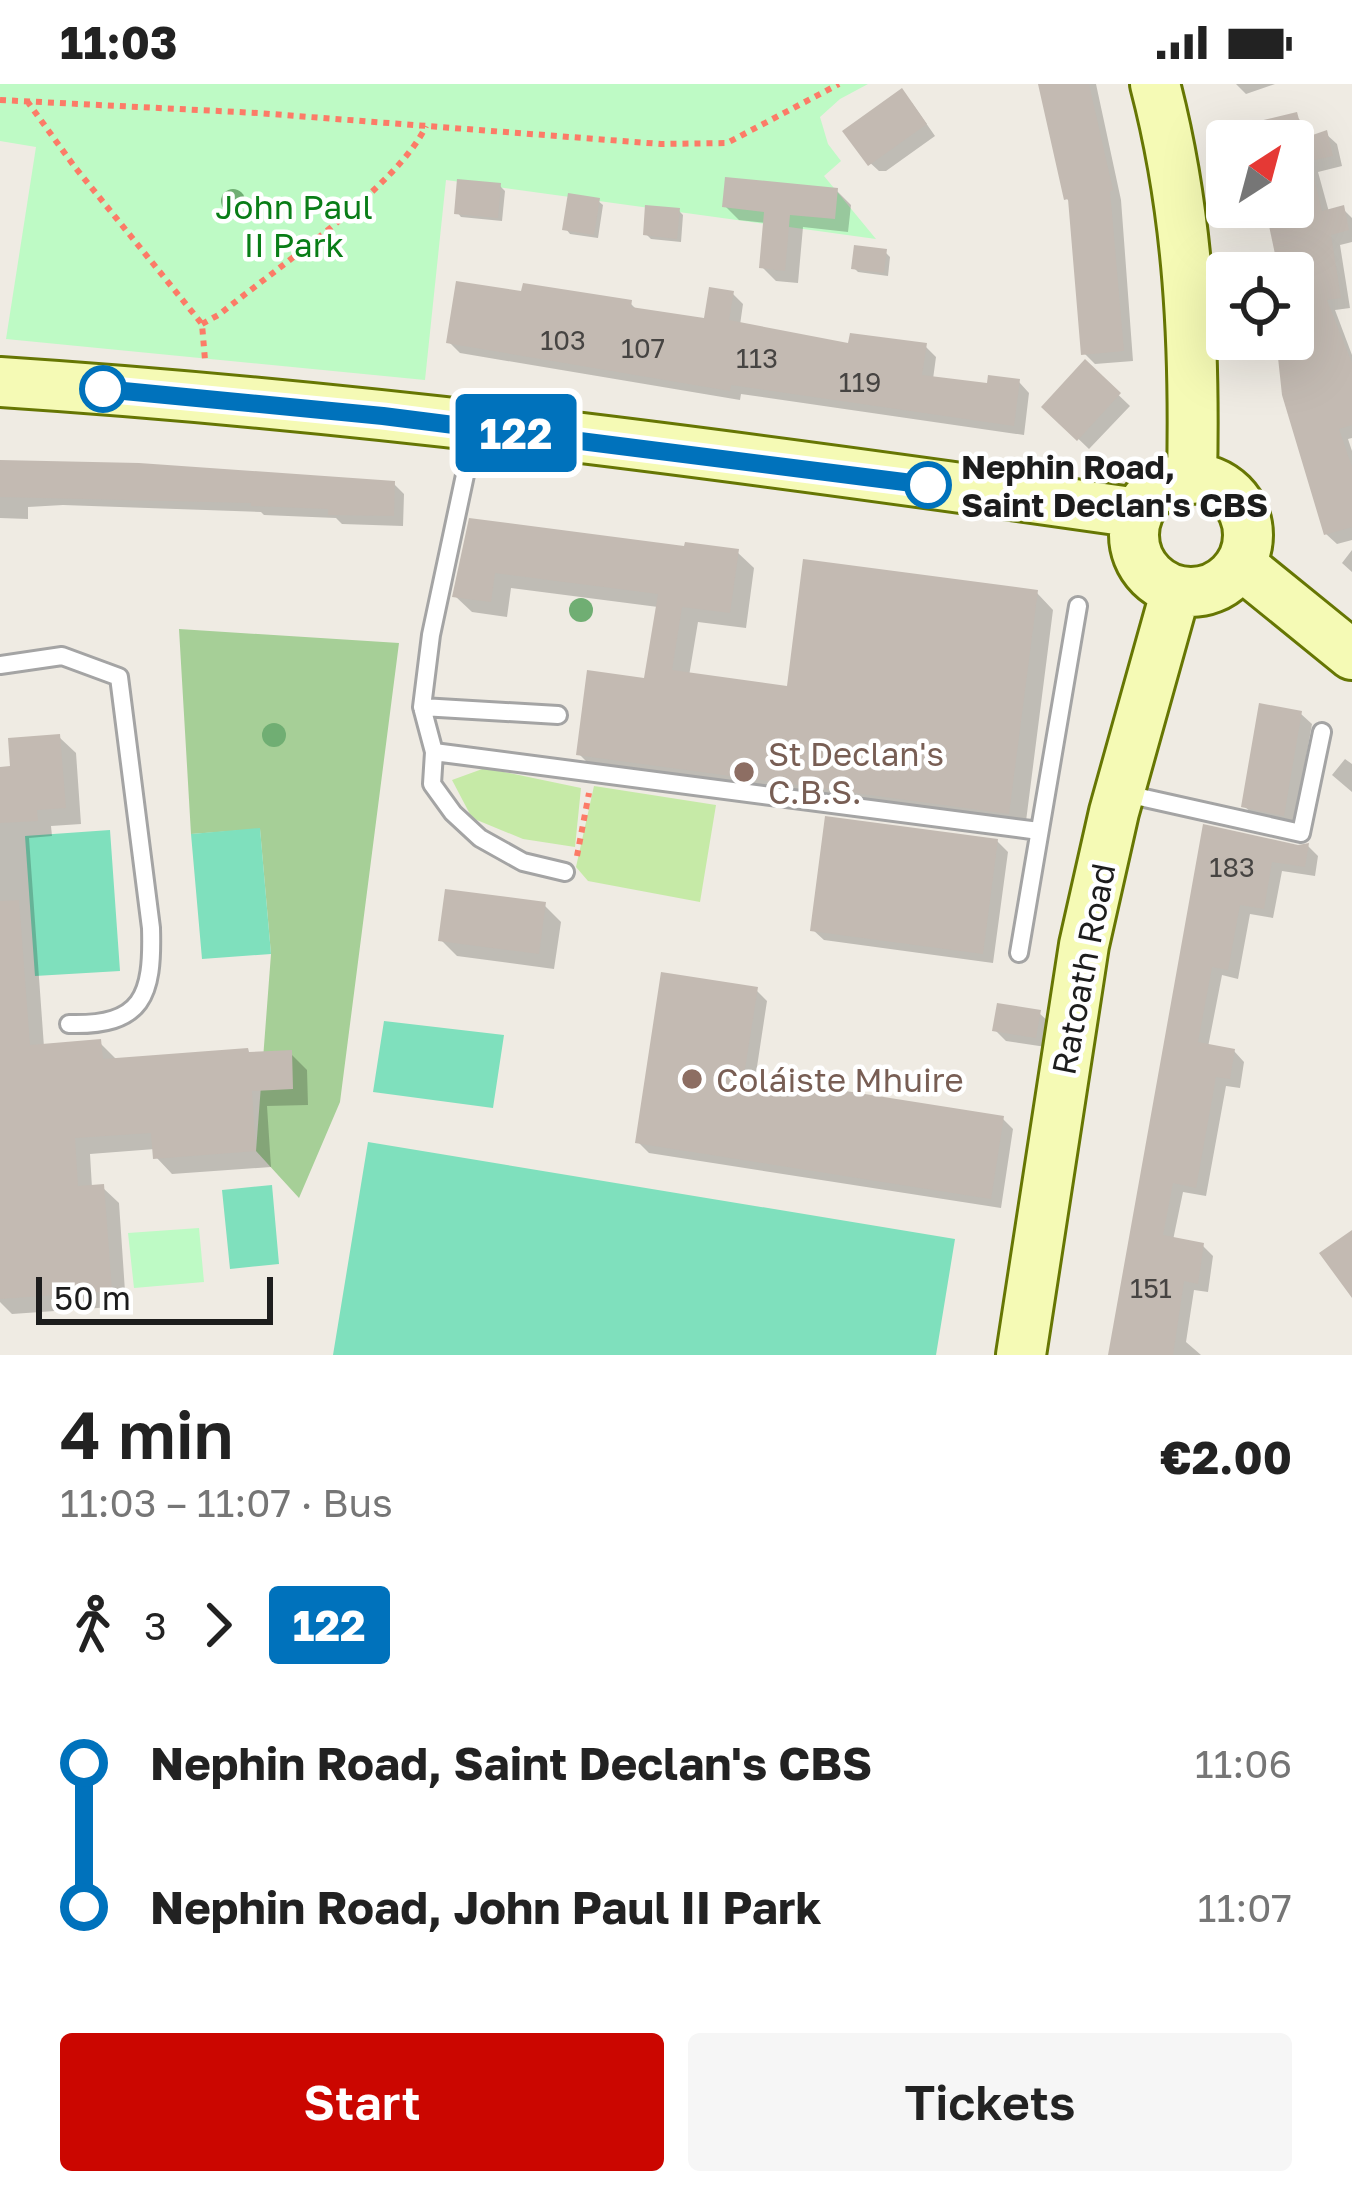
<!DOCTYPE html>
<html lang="en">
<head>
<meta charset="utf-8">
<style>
  :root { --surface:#fff; --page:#f6f6f6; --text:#222; --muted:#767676; --accent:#cb0600 }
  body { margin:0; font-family:"Golos Text",sans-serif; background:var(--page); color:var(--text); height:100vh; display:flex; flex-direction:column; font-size:45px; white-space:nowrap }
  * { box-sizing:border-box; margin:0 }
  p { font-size:39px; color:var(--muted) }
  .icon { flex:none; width:66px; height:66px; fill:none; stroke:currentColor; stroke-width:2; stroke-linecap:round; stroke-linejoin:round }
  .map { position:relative; height:1271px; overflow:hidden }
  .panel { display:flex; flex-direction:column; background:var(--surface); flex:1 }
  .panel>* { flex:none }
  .badge { padding:0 24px; border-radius:9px; font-size:42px; line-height:78px }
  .needle { width:78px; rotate:36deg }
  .tools { position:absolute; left:1206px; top:36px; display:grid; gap:24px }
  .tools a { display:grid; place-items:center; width:108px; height:108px; border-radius:12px; background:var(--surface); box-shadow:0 12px 48px #0002; font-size:60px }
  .scale { position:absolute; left:36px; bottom:30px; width:237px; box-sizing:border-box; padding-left:12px; border:6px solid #1d1d1d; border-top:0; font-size:33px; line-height:42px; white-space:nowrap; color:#1d1d1d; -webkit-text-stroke:9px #fff; paint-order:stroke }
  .map>.badge { position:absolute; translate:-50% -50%; box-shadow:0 0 0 6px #fff }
  .legs { display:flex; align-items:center; gap:18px; height:132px; padding:0 60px; font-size:39px }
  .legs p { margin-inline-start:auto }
  .headline { display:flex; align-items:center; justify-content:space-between; height:204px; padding:0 60px }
  h1 { font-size:66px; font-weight:600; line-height:90px }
  .primary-button { display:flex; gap:24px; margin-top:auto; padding:24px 60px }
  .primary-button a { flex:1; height:138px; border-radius:12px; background:var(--accent); color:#fff; font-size:48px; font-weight:600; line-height:138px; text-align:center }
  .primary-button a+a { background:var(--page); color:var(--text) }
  ul { padding:0 60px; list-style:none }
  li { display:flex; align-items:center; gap:42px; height:144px; font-size:45px }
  li i { display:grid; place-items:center; width:18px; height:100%; margin:0 15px; background:currentColor }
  li i::after { content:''; width:30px; height:30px; margin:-15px; border:9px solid; border-radius:50%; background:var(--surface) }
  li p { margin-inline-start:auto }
  li:first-child i { background:linear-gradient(#0000 50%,currentColor 0) }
  li:last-child i { background:linear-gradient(currentColor 50%,#0000 0) }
  .status { display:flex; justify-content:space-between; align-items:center; height:84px; padding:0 60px; background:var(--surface); direction:ltr }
  .status svg { height:33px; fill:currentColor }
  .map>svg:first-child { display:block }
  .grass { fill:#c6eaa7 }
  .forest { fill:#a6cf97 }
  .park { fill:#befac5 }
  .pitch { fill:#7fe0bd }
  .shadow { fill:#0003 }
  .building { fill:#c3bab2 }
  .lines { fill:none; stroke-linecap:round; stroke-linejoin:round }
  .lane-casing { stroke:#a4a4a4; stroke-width:22 }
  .secondary-casing { stroke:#667603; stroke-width:54 }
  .path { stroke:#fc7b67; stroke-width:6; stroke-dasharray:6 6; stroke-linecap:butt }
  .lane { stroke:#fff; stroke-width:16 }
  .secondary { stroke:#f5fab5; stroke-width:48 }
  .tree { fill:#70ae73 }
  .line-1-casing { stroke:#fff; stroke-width:27 }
  .line-1 { stroke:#0072bc; stroke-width:18 }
  .stop-1-dot { fill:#fff; stroke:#0072bc; stroke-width:6 }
  .education-dot { fill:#8d6e63; stroke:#fff; stroke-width:4.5 }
  .labels { text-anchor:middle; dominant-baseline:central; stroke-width:9; stroke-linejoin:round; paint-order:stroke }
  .number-label { font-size:27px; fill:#464442 }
  .park-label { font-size:33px; fill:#097d17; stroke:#fff }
  .stop-label { font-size:33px; font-weight:bold; fill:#1d1d1d; stroke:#fff; text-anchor:start }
  .education-label { font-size:33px; fill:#785e54; stroke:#fff; text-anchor:start }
  .street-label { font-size:33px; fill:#1d1d1d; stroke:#fff }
</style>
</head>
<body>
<div class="status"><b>11:03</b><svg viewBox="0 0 49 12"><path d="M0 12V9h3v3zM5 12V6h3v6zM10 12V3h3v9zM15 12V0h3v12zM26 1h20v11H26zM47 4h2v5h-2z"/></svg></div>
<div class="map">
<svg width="1352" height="1271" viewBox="0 0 1352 1271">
  <rect width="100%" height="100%" fill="#efebe3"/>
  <path class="grass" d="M485 684 581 704 575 763 523 755 472 734 452 696Z
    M594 702 716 721 700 818 588 797 576 783Z"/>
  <path class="forest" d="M179 545 399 559 340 1018 299 1114 256 1067 271 870 260 745 191 750Z"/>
  <path class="park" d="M0 0H868L840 15 820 33 828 60 841 77 824 92 876 155 446 96 425 296 6 255 36 63 0 57Z
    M199 1144 204 1198 134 1204 128 1149Z"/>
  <path class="pitch" d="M260 744 271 870 202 875 191 750Z
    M110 746 120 887 35 892 25 752Z
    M384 937 504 951 493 1024 373 1008Z
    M368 1058 955 1155 936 1271H333Z
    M272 1101 279 1180 230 1185 222 1106Z"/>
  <path class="shadow" d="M1041 0H1096L1121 116 1133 277 1095 280 1084 269 1072 120 1066 114Z
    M1236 0H1275L1246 10Z
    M912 19 935 52 886 87H879L867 76Z
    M1296 32 1306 42 1309 55 1326 50 1337 60 1342 82 1318 88 1329 128 1343 125 1352 134V158L1340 161 1350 224 1335 226 1352 271V354L1348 355 1352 367V456L1337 460 1326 450 1278 255H1293V189H1269L1268 179 1280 178 1268 123H1293V57H1252Z
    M500 102 505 107 502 137 461 133 457 128Z
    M837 107 851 121 848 148 803 143 798 199 776 197 762 183 766 139 739 136 725 122Z
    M598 117 603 121 598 154 570 150 566 145Z
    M679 127 683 131 681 158 651 155 646 150Z
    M885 168 890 173 888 192 858 188 854 184Z
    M733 210 743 220 740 241 851 263 925 262 936 273 933 295 989 303 1019 298 1029 309 1024 351 741 310 740 316 460 269 449 258 630 219 638 227 707 238Z
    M1085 279 1130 322 1089 365 1045 323Z
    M0 379 394 400 404 410 403 442 342 440 336 434 264 431 261 428 63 421 28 423V435L0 434Z
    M471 437 687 465 737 468 754 484 746 544 698 538 689 592 790 605 1037 509 1053 526 1025 745 595 686 579 670 646 597 658 523 511 504 507 533 472 528 455 512Z
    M1352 466V488L1342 479Z
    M1301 630 1312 640 1294 741 1255 732 1244 722Z
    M59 653 76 669 81 740 51 742 52 752 29 754 44 963 100 959 118 977 291 970 307 986 308 1021 267 1022 271 1083 172 1090 156 1073 155 1065 90 1070 92 1104 102 1103 119 1119 126 1222 12 1230 0 1218V686L13 685Z
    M1345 675 1352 680V708L1332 691Z
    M1206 744 1298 765 1308 762 1318 772 1315 792 1282 787 1273 834 1250 830 1238 895 1222 891 1208 963 1234 967 1244 978 1240 1004 1226 1002 1206 1112 1183 1108 1173 1156 1203 1162 1213 1172 1208 1208 1194 1206 1186 1258 1201 1271H1111Z
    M997 757 1008 768 993 879 824 856 813 846Z
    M544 821 561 838 554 885 457 872 441 856Z
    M756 906 767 917 755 996 1002 1034 1013 1045 1001 1124 649 1069 638 1058Z
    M1039 929 1050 939 1046 963 1006 957 995 946Z"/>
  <path class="building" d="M1038 0H1089L1113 106 1110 107 1124 267 1081 271 1068 115 1064 116Z
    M902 4 927 40 868 82 842 47Z
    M1297 28 1304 54 1327 46 1333 72 1310 77 1322 127 1344 121 1349 146 1331 151 1341 214 1327 216 1352 279V341L1339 345 1352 383V443L1324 451 1282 311 1276 255H1293V189H1279L1265 123H1293V57H1219L1217 47Z
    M725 93 838 104 835 135 790 131 785 187 759 184 764 128 722 123Z
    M457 95 501 99 498 134 454 130Z
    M568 109 600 114 594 151 562 146Z
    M645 121 680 124 677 155 643 151Z
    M854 161 887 165 884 189 851 185Z
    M456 197 521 207 523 199 632 216 631 223 704 234 709 203 734 207 729 236 848 259 850 249 927 259 922 291 987 299 988 291 1020 295 1014 342 731 301 730 307 446 259Z
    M1085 275 1121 309 1077 357 1041 323Z
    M0 376 139 379 395 397 394 432 328 431V425L251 422V419L0 413Z
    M469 434 684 462 685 458 739 465 730 529 682 523 672 586 787 602 803 475 1038 506 1009 730 576 671 587 586 644 594 658 510 495 489 491 518 452 513Z
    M1259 619 1302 627 1284 732 1241 723Z
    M60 650 66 724 37 726 38 737 0 739V683L10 682 8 654Z
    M825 732 998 755 983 870 810 847Z
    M1203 740 1298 761 1309 759 1305 783 1272 778 1264 825 1240 821 1228 886 1212 883 1198 958 1235 965 1230 995 1216 993 1196 1104 1173 1099 1163 1151 1204 1159 1198 1200 1184 1197 1173 1271H1108Z
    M445 805 546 818 539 870 438 857Z
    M19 816 30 961 101 955 103 975 248 964 249 968 292 966 293 1005 252 1007 256 1067 153 1075 151 1049 75 1054 78 1102 104 1100 112 1207 0 1215V817Z
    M661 888 758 903 744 991 1004 1032 991 1115 635 1059Z
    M997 919 1041 926 1036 954 992 947Z
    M1352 1146V1214L1319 1169Z"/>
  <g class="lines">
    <g class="lane-casing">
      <path id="lane" d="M475 344 431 551 422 623 434 668 1039 747
        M0 581 62 572 119 593 151 844C153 912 143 942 69 940
        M422 623 558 631
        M434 668 432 700 453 729 480 754 523 778 565 788
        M1122 709 1301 749 1322 648
        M1019 869 1078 522"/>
    </g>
    <g class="secondary-casing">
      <path id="secondary" d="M1155 0C1189 130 1195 261 1192 395
        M0 298C381 323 761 375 1138 429
        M1134 451a57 57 0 1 1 114 0a57 57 0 1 1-114 0Z
        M1240 480 1352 571
        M1021 1271 1084 861 1114 728 1176 506"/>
    </g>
    <path class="path" d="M0 16 258 29 661 60 727 59 839 0
      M27 17 74 82 202 240 205 276
      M202 240 220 230C275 185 398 102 426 42
      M577 772 589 709"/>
    <use href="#lane" class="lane"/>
    <use href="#secondary" class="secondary"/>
  </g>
  <g class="tree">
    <circle cx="233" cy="117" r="12"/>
    <circle cx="581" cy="526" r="12"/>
    <circle cx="274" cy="651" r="12"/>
  </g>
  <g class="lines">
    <g class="line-1-casing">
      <path id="line-1" d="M103 305 383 332 928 401"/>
    </g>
    <use href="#line-1" class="line-1"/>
  </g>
  <g class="stop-1-dot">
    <circle cx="103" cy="305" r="21"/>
    <circle cx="928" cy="401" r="21"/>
  </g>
  <g class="education-dot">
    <circle cx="744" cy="688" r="12"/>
    <circle cx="692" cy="995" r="12"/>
  </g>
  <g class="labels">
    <g class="number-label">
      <text x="563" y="256">103</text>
      <text x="643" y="264">107</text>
      <text x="757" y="274">113</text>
      <text x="860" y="298">119</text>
      <text x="1232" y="783">183</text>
      <text x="1151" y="1204">151</text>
    </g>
    <g class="park-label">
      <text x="294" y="122">John Paul<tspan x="294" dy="38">II Park</tspan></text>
    </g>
    <g class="stop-label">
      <text x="961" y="382">Nephin Road,<tspan x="961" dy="38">Saint Declan's CBS</tspan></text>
    </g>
    <g class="education-label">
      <text x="768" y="669">St Declan's<tspan x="768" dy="38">C.B.S.</tspan></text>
      <text x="716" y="995">Coláiste Mhuire</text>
    </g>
    <g class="street-label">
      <text transform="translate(1083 885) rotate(-79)">Ratoath Road</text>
    </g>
  </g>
</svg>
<div class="tools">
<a><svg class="needle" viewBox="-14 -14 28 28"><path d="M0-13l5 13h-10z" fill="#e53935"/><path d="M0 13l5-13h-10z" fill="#767676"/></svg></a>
<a><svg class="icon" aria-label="locate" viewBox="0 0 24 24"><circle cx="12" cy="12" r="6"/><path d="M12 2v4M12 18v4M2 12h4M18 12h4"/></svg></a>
</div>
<div class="scale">50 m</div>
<b class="badge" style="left:516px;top:349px;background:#0072bc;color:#fff">122</b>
</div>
<section class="panel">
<div class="headline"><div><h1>4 min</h1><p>11:03 – 11:07 · Bus</p></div><b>€2.00</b></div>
<div class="legs"><svg class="icon" aria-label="walk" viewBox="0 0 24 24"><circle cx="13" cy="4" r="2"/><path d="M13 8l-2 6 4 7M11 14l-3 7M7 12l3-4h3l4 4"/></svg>3<svg class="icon" aria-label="forward" viewBox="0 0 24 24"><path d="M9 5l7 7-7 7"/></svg><b class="badge" style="background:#0072bc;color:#fff">122</b></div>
<ul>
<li><i style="color:#0072bc"></i><b>Nephin Road, Saint Declan's CBS</b><p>11:06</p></li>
<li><i style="color:#0072bc"></i><b>Nephin Road, John Paul II Park</b><p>11:07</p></li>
</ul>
<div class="primary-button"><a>Start</a><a>Tickets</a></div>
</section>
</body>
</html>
